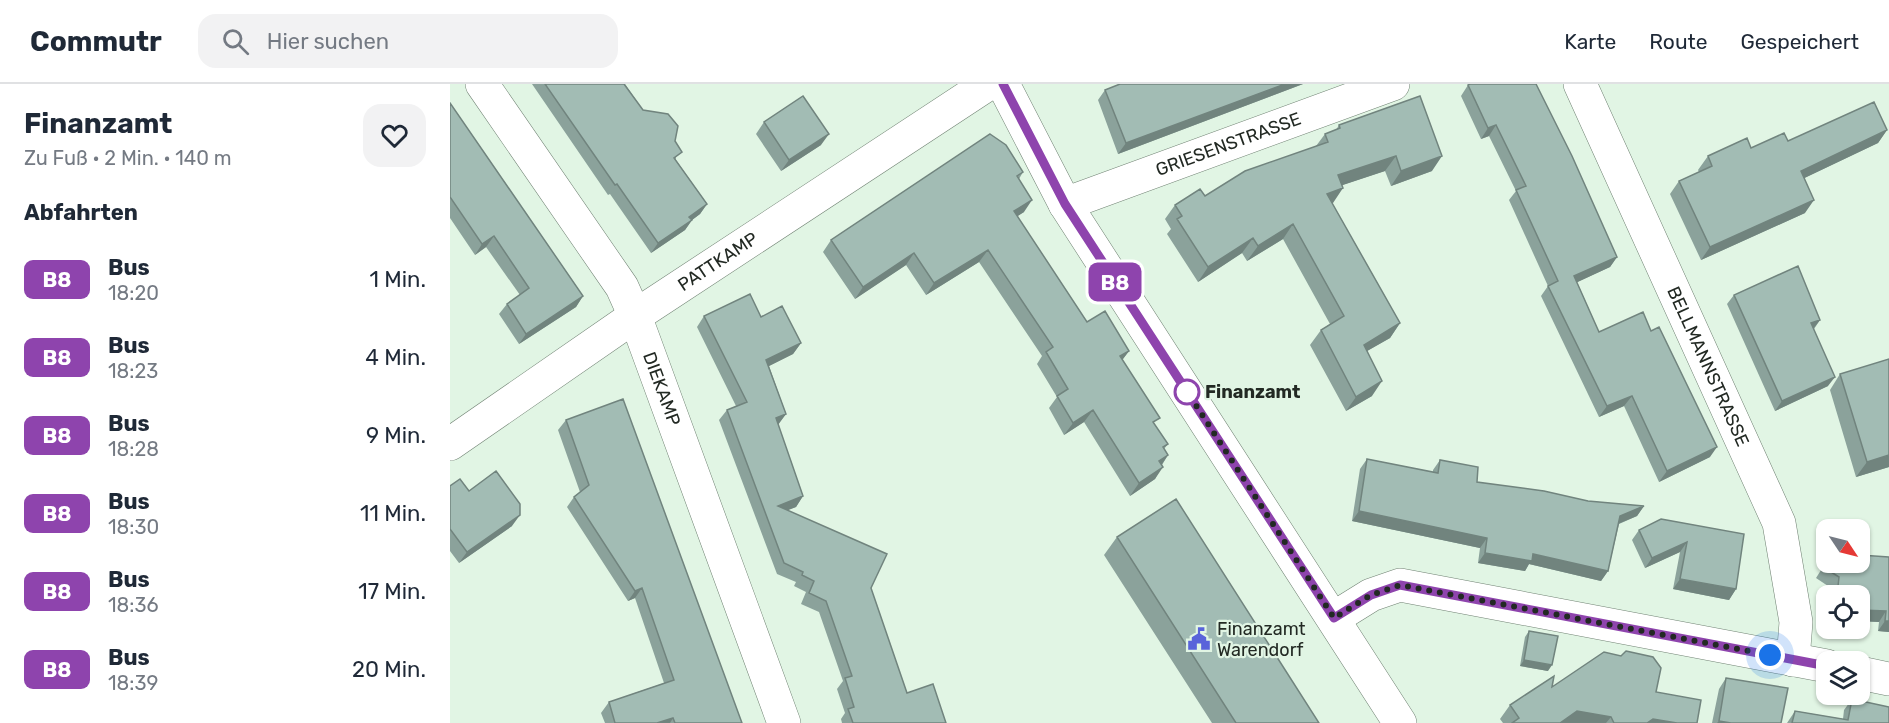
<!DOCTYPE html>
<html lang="de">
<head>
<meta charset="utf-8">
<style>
  :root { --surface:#fff; --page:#f2f2f3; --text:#1f2937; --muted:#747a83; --line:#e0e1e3 }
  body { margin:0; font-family:Rubik,sans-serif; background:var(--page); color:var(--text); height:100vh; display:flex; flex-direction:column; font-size:22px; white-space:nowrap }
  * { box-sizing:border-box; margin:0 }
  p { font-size:20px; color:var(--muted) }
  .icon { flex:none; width:33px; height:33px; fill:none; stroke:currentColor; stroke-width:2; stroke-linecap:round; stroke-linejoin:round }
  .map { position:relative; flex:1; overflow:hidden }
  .sheet { display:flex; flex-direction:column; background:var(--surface); width:450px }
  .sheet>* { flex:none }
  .badge { padding:0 12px; border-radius:9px; font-size:21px; line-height:39px }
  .needle { width:39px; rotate:125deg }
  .fabs { position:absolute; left:1366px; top:435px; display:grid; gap:12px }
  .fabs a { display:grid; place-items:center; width:54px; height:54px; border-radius:12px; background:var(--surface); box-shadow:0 2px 4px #0004; font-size:30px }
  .you { position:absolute; width:30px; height:30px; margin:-15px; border:4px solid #fff; border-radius:50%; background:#1a73e8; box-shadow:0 0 0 9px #1a73e833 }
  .map>.badge { position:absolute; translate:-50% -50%; box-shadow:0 0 0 3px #fff }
  h2 { padding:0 24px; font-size:22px; line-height:54px }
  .round { display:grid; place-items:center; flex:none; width:63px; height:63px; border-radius:18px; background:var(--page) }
  .overview { display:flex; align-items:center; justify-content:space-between; height:102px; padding:0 24px }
  h1 { font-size:28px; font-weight:700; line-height:45px }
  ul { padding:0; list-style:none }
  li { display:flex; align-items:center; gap:18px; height:78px; padding:0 24px }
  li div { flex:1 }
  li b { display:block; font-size:22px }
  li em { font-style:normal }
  li .badge { min-width:66px; font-weight:700; text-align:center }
  header { display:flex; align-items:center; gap:36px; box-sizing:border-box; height:84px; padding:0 30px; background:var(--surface); border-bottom:2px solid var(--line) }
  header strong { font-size:28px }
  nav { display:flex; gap:33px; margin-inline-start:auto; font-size:21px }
  .search { width:420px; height:54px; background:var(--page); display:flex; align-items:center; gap:15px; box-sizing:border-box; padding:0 21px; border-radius:18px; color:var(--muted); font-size:22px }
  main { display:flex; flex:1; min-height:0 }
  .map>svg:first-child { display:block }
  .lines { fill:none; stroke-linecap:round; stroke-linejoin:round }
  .minor-casing { stroke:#708273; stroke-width:34 }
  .minor { stroke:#fff; stroke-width:33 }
  .wall { fill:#8ba29b }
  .shaded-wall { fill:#71847e }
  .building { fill:#a2bcb4; stroke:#71847e; stroke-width:1.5 }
  .line-casing { stroke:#fff; stroke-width:14 }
  .line { stroke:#8e44ad; stroke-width:9 }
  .walk { stroke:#222923; stroke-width:6; stroke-dasharray:0 10.8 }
  .stop-dot { fill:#fff; stroke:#8e44ad; stroke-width:3 }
  .labels { text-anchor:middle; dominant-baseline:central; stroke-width:4.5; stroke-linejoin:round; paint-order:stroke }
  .street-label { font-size:18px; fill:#222923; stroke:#e1f5e4 }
  .stop-label { font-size:18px; font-weight:bold; fill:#222923; stroke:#e1f5e4; text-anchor:start }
  .poi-label { font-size:18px; fill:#222923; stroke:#e1f5e4; text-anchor:start }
</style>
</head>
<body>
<header>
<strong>Commutr</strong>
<div class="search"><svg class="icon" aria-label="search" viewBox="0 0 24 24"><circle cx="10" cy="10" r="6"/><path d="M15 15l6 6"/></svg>Hier suchen</div>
<nav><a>Karte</a><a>Route</a><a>Gespeichert</a></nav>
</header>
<main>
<section class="sheet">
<div class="overview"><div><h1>Finanzamt</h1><p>Zu Fuß · 2 Min. · 140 m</p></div><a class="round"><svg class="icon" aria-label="heart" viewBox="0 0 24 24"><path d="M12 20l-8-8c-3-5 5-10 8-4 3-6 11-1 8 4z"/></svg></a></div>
<h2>Abfahrten</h2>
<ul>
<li><span class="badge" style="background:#8e44ad;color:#fff">B8</span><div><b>Bus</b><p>18:20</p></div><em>1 Min.</em></li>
<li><span class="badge" style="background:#8e44ad;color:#fff">B8</span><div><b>Bus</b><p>18:23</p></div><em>4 Min.</em></li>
<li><span class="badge" style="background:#8e44ad;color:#fff">B8</span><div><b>Bus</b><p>18:28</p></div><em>9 Min.</em></li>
<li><span class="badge" style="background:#8e44ad;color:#fff">B8</span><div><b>Bus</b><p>18:30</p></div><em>11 Min.</em></li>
<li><span class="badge" style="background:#8e44ad;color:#fff">B8</span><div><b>Bus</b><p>18:36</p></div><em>17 Min.</em></li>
<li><span class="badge" style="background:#8e44ad;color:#fff">B8</span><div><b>Bus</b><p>18:39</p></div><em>20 Min.</em></li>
</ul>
</section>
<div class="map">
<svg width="1439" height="639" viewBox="0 0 1439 639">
  <rect width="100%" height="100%" fill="#e1f5e4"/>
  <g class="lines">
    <g class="minor-casing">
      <g id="minor">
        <path id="s1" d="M32 0 172 203 185 232 334 639"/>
        <path d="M553 0 615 120 950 639"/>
        <path id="s2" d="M1130 0 1329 439 1346 538 1343 576"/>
        <path id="s3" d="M615 120 943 0"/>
        <path id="s4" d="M0 360 185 232 538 0"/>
        <path d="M884 534 921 511 950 501 1377 582"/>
        <path d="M1410 589 1439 595"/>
      </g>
    </g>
    <use href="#minor" class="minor"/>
  </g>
  <path class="wall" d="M82 0H175L193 26 225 57 226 76 257 120 250 130 242 136 235 146 201 169 160 110 158 111Z
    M668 0H853L668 70 648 16 655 6 668 1Z
    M1018 1 1167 173 1160 183 1127 198 1149 248 1260 373 1209 398 1174 322 1149 333 1091 212 1098 202 1059 116 1066 107 1039 52 1031 55 1011 12Z
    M0 19 133 212 126 223 69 260 49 230 57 220 70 211 36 163 25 171 0 134Z
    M314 38 371 61 331 87 306 50Z
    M889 41 982 87 941 102 935 87 892 101 882 119 950 239 940 254 917 267 922 312 896 327 860 261 871 246 880 240 833 155 797 177 792 169 748 198 717 150 721 145 715 135 725 121 755 112 866 62 875 50 886 46Z
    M1437 46 1428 59 1354 94 1355 129 1251 176 1220 110 1229 97 1249 88 1248 86 1258 72 1338 57Z
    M573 88 569 95 574 128 567 132 637 238 679 267 672 276 705 341 718 360 714 365 718 371 712 381 705 395 680 412 634 338 614 351 599 324 607 313 587 280 592 272 529 178 476 211 456 181 405 215 373 168 381 156Z
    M1284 211 1370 236 1364 245 1378 302 1325 327 1277 220Z
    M254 232 311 233 351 259 343 270 319 282 336 330 328 340 353 412 346 423 337 426 421 504 457 609 496 639H392L391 635 395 629 387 605 393 597 369 528 351 520 356 508 344 502 346 498 327 490 269 336 277 326 286 322 247 243Z
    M1390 290 1439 383 1406 393 1380 306Z
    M116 336 292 639H155L151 629 159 618 214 599 185 514 178 517 117 423 124 413 130 408 108 346Z
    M917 375 983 388V386L990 376 1027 398 1138 417 1194 422 1187 432 1169 440 1158 487 1151 497 1079 480 1075 487 1028 479 1030 464 902 437 910 385Z
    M0 402 19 407 62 442 9 479 0 467Z
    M1211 435 1286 505 1279 516 1223 505 1230 468 1195 484 1182 456 1189 446Z
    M667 453 869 639H762L654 471Z
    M1439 473V548L1428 547 1429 538 1410 537V512H1381V504L1366 494 1373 483Z
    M1079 547 1098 587 1070 582 1075 553Z
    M1276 594 1331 639H1262L1269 605Z
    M1102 603 1206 608 1247 639H1053L1050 635 1060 621Z
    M1402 615 1439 639H1337L1345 627 1393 635 1394 626Z"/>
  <path class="shaded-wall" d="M835 0H853L668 70 676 59Z
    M1046 41 1039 52 1031 55 1038 44Z
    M1437 46 1428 59 1342 100 1351 87Z
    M379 50 371 61 331 87 339 76Z
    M946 72 935 87 878 106 888 91Z
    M992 72 982 87 941 102 951 87Z
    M893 104 883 119 867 125 877 110Z
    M582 116 574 128 556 140 564 127Z
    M1364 116 1355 129 1251 176 1260 163Z
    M257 120 250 130 238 139 242 136 235 146 201 169 208 159 239 133Z
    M843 140 833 155 797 177 808 162Z
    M44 152 36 163 25 171 32 160Z
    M803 154 792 169 748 198 758 183Z
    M538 166 529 178 476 211 484 199Z
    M464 169 456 181 405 215 413 203Z
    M1167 173 1160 183 1117 203 1124 192Z
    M133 212 126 223 69 260 76 250Z
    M1370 236 1363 245 1361 239Z
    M950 239 940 254 903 275 914 261Z
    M351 259 343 270 309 287 316 276Z
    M679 267 670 279V272Z
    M1385 293 1378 302 1325 327 1332 317Z
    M932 297 922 312 896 327 906 313Z
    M1182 312 1174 322 1149 333 1157 322Z
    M643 326 634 338 614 351 623 339Z
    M336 330 328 341 326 334Z
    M1267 363 1260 373 1209 398 1217 387Z
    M718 371 710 383 709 377Z
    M1439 371V383L1406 393 1417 378Z
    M713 383 705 395 680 412 689 399Z
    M353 412 346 423 321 433 328 422Z
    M1194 422 1187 432 1163 442 1170 432Z
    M909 427 1037 454 1030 464 902 437Z
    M70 431 62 442 9 479 17 468Z
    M1237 458 1230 468 1195 484 1202 474Z
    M1035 469 1083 470 1158 487 1151 497 1079 480 1075 487 1028 479Z
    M1230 495 1286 505 1279 516 1223 505Z
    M192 504 185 514 178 517 185 507Z
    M1410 526 1436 527 1429 538 1410 537Z
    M1435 537H1439V548L1428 547Z
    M1074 576 1102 581 1098 587 1070 582Z
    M1127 627 1161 633 1156 639H1110Z
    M223 634 220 639H207Z
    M1203 635 1227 639H1197Z
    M1269 637 1281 639H1267Z"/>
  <path class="building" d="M95 0H174L193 26 218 30 228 42 225 57 232 68 224 74 257 120 239 133 242 136 208 159 167 100 165 101Z
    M670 0H835L676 59 655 6Z
    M1020 0H1086L1122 72 1167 173 1124 192 1149 248 1193 228 1201 247 1209 243 1267 363 1217 387 1182 312 1157 322 1098 202 1108 197 1066 106 1076 102 1046 41 1038 44 1018 1Z
    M353 12 379 50 339 76 314 38Z
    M970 12 992 72 951 87 946 72 888 91 893 104 877 110 950 239 914 261 932 297 906 313 871 246 894 232 843 140 808 162 803 154 758 183 727 135 732 132 725 121 750 105 755 112 795 87 878 58 875 50 890 44 889 41Z
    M1424 18 1437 46 1351 87 1364 116 1260 163 1229 97 1262 82 1258 72 1297 54 1301 64 1334 49 1338 57Z
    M0 19 133 212 76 250 57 220 79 204 44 152 32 160 0 113Z
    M540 50 556 61 573 88 567 92 582 116 564 127 637 238 655 227 679 267 670 272 710 334 703 338 718 360 713 363 718 371 709 377 713 383 689 399 643 326 623 339 607 312 618 305 596 268 603 263 538 166 484 199 464 169 413 203 381 156Z
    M1348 182 1370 236 1361 239 1385 293 1332 317 1284 211Z
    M300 210 311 233 332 222 351 259 316 276 336 330 326 334 353 412 328 422 437 470 421 504 457 609 483 600 496 639H403L398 625 404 623 395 594 402 592 376 517 359 509 364 497 352 491 353 488 334 479 277 326 297 318 254 232Z
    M1439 275V371L1417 378 1390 290Z
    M173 315 292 639H225L223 634 207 639H165L159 618 224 596 192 504 185 507 124 413 139 401 116 336Z
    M917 375 988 389 990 376 1028 383 1027 398 1094 407 1138 417 1194 422 1170 432 1158 487 1083 470 1082 477 1035 469 1037 454 909 427Z
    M46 387 70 420V431L17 468 0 445V402L10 395 19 407Z
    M726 415 869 639H786L667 453Z
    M1211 435 1294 450 1286 505 1230 495 1237 458 1202 474 1189 446Z
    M1410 471 1439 473V537H1435L1436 527 1410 526V512H1387L1389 493 1373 483 1381 478H1410Z
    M1079 547 1108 552 1102 581 1074 576Z
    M1176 567 1203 573 1211 584 1206 608 1251 616 1247 639H1227L1203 635 1197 639H1164L1161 633 1127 627 1110 639H1062L1069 634 1060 621 1104 592 1102 603 1154 568 1171 572Z
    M1276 594 1338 604 1331 639H1281L1269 637Z
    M1402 615 1439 623V639H1342L1345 627 1398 636Z"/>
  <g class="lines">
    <g class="line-casing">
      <path id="line" d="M553 0 615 120 884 534 921 511 950 501 1377 582"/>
    </g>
    <use href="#line" class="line"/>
    <path class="walk" d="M737 308 736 306 884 534 921 511 950 501 1320 571"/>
  </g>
  <defs>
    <g id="civic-bare" transform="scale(1.8)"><path d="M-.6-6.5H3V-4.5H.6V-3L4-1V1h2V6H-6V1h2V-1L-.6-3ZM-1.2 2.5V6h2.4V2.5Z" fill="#5963da" stroke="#e1f5e4" stroke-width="2.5" paint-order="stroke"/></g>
  </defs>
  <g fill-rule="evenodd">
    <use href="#civic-bare" x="749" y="555"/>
  </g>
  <circle class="stop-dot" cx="737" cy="308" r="12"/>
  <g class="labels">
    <g class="street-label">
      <text stroke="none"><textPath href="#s3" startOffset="174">GRIESENSTRASSE</textPath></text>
      <text stroke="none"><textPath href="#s4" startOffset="324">PATTKAMP</textPath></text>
      <text stroke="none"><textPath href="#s2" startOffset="310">BELLMANNSTRASSE</textPath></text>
      <text stroke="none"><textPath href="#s1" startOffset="356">DIEKAMP</textPath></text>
    </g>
    <g class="stop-label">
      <text x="755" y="308">Finanzamt</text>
    </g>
    <g class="poi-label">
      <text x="767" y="545">Finanzamt<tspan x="767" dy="21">Warendorf</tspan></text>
    </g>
  </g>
</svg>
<div class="fabs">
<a><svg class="needle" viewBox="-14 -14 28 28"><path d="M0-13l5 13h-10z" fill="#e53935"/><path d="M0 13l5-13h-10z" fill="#747a83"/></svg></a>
<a><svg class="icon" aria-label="locate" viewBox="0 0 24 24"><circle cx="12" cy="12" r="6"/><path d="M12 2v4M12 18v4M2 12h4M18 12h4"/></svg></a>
<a><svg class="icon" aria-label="layers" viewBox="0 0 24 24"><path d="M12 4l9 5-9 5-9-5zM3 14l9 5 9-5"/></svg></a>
</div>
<div class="you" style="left:1320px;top:571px"></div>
<b class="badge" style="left:665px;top:198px;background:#8e44ad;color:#fff">B8</b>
</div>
</main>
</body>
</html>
